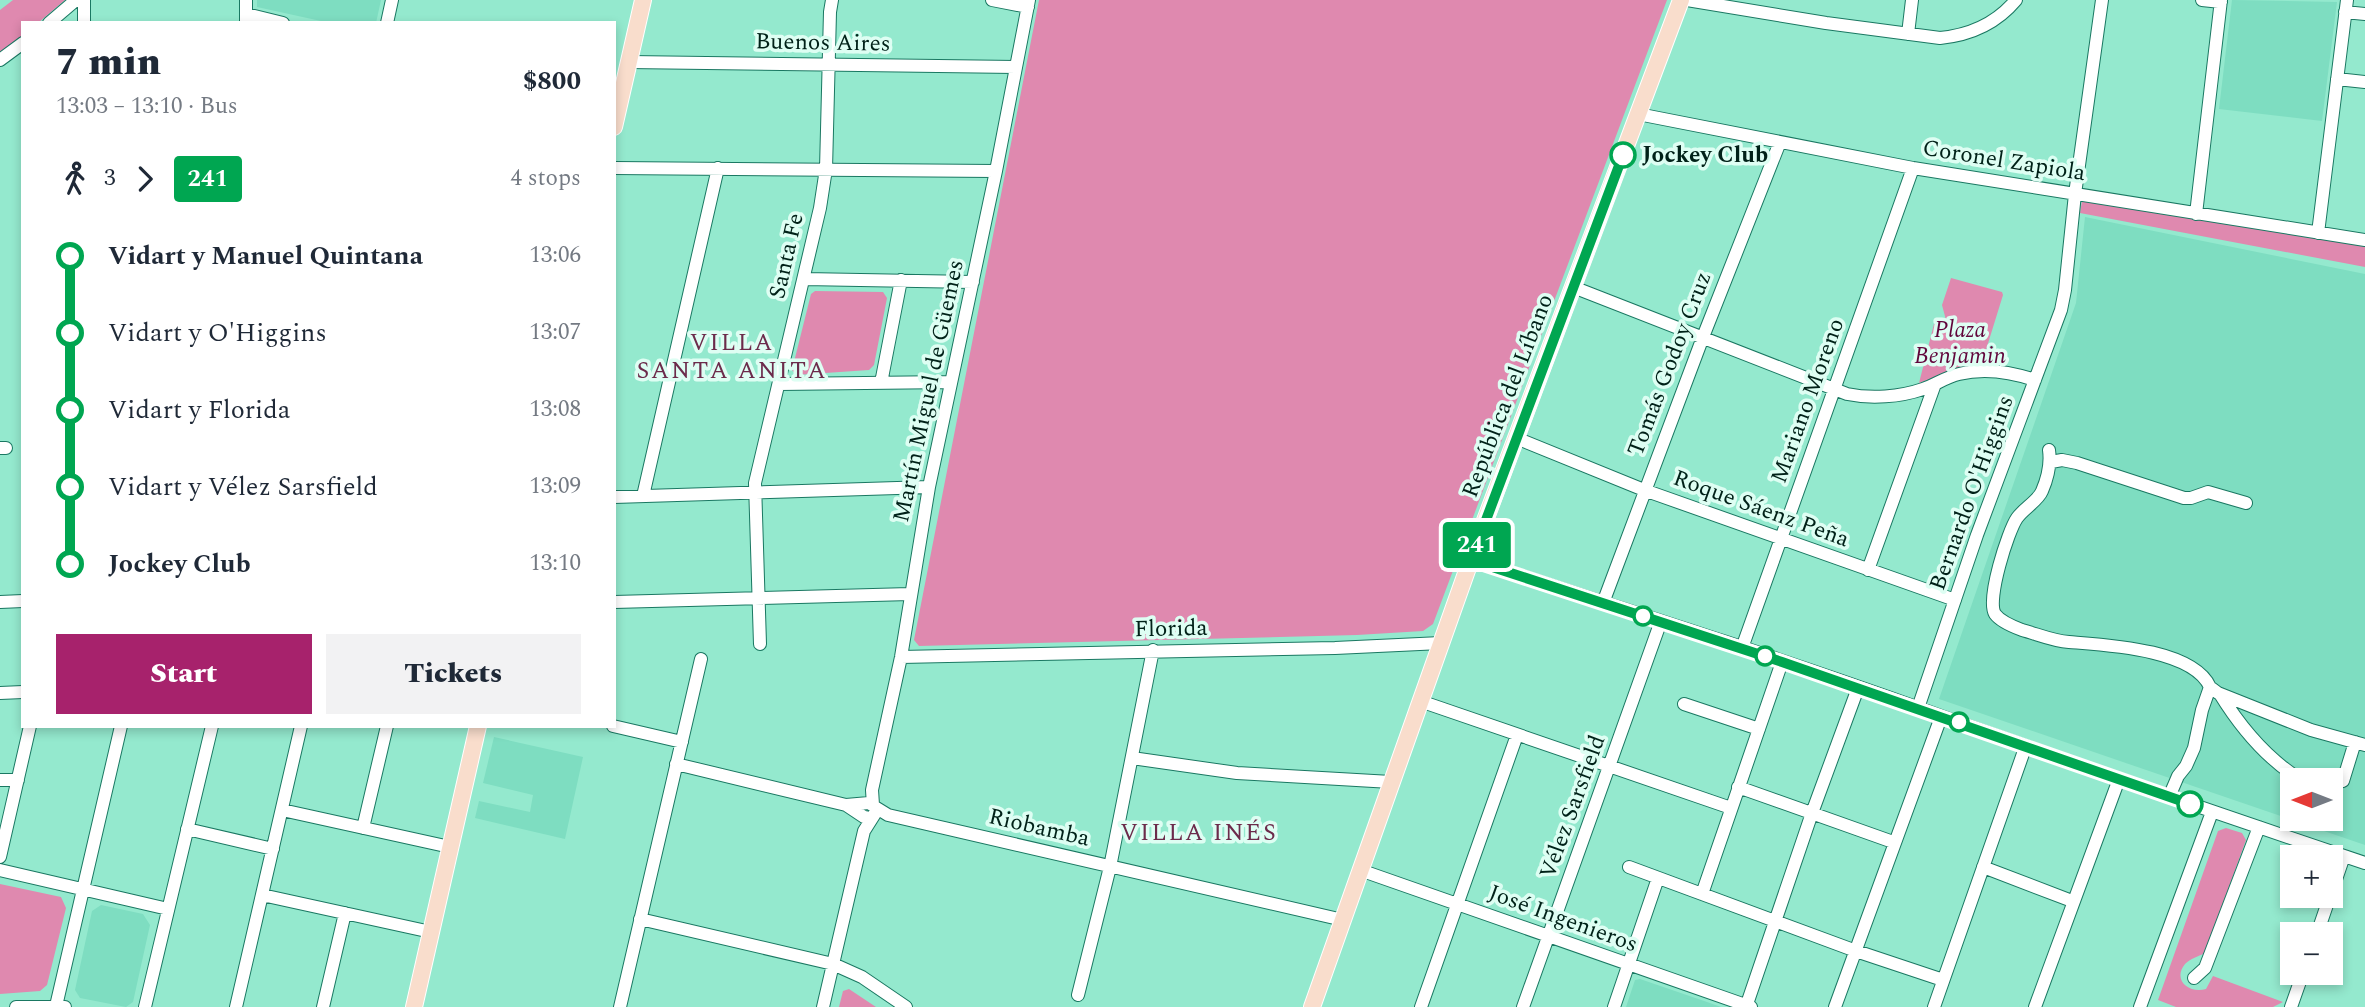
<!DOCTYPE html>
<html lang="en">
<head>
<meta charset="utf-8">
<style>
  :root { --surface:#fff; --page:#f2f2f3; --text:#1f2937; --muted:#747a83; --accent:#a7226c }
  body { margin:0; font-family:Spectral,serif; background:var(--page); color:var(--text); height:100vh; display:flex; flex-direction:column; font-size:26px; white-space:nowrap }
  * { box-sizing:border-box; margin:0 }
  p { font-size:23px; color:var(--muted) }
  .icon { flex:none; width:38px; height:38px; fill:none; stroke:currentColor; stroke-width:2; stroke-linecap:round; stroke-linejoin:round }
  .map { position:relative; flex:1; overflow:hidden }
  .drawer { position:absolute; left:21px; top:21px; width:595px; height:707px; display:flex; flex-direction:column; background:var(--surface); border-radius:0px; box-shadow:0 4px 10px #0003 }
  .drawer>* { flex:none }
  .badge { padding:0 14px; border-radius:5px; font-size:24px; line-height:46px }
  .needle { width:46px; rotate:270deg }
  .tools { position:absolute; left:2280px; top:768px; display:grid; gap:14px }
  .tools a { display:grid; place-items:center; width:63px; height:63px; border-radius:0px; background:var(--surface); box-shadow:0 4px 10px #0003; font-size:35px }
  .map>.badge { position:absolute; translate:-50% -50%; box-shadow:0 0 0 4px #fff }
  .legs { display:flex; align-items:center; gap:10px; height:77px; padding:0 35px; font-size:23px }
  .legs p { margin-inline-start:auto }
  .overview { display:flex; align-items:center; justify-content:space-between; height:119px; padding:0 35px }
  h1 { font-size:38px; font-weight:800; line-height:52px }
  .action { display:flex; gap:14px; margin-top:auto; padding:14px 35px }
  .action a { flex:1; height:80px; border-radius:0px; background:var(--accent); color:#fff; font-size:28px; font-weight:800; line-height:80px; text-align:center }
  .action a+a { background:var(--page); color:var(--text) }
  ul { padding:0 35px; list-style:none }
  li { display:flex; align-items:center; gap:24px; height:77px; font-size:26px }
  li i { display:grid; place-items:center; width:10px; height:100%; margin:0 9px; background:currentColor }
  li i::after { content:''; width:18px; height:18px; margin:-9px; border:5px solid; border-radius:50%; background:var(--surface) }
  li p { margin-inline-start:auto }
  li:first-child i { background:linear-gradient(#0000 50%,currentColor 0) }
  li:last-child i { background:linear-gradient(currentColor 50%,#0000 0) }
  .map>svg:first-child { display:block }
  .built { fill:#7eddc1; fill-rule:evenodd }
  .green { fill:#df89af }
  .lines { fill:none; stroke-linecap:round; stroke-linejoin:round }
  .minor-casing { stroke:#1a7862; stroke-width:14 }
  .major-casing { stroke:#fff; stroke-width:18 }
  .minor { stroke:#fff; stroke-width:12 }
  .major { stroke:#f9ddcc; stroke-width:16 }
  .line-1-casing { stroke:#fff; stroke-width:16 }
  .line-1 { stroke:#00a651; stroke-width:10 }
  .stop-1-dot { fill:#fff; stroke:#00a651; stroke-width:3.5 }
  .labels { text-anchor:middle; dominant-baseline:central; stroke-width:7; stroke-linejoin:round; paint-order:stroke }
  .street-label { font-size:23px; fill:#002118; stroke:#defef3 }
  .stop-label { font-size:23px; font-weight:bold; fill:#002118; stroke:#defef3; text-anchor:start }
  .park-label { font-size:23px; font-style:italic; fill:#61053b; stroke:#defef3 }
  .neighbourhood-label { font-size:24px; letter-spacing:2px; fill:#6c2b4b; stroke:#defef3 }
</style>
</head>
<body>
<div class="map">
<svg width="2365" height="1007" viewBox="0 0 2365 1007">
  <rect width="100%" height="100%" fill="#94e9ce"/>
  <path class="built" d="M257 0H381L376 23H330L257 7Z
    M2232 0 2337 2 2322 121 2219 109Z
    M2085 217 2365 274V845L1939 699 2076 303ZM2292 780H2331V819H2292Z
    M494 737 583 757 565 839 475 818 479 801 530 812 533 795 483 783Z
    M101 905 143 914 150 925 133 1002 126 1007 80 998 75 990 92 911Z
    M1640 979 1707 1002 1721 1007H1626L1635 980Z"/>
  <path class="green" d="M13 0H65L38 23H23V36L0 53V10Z
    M1039 0H1667L1433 624 1423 631 1357 635 919 646 914 640Z
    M2082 201 2365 245V267L2080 213Z
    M1951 278 2002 292 2003 295 1981 366 1951 371 1919 383 1934 324 1946 320 1942 305Z
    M815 291 883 292 887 298 874 365 869 370 796 375 792 370 811 294Z
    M2226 828 2242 833 2246 840 2205 953C2199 956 2190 959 2185 964 2172 980 2189 994 2206 989L2213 976 2283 1002 2273 1007H2176L2158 1000 2218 831Z
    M0 884 61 897 66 908 47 985 40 991 0 994Z
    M849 989 876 1007H839L843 991Z"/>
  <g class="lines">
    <g class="minor-casing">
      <path id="minor" d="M84 0V23
        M246 0V22
        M992 0 1028 7
        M1687 0 1826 23 1940 38C1971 35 1996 24 2016 0
        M2202 0 2221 2
        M2345 12 2365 14
        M246 14 283 23
        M49 23 76 0
        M387 23 392 0
        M1908 34 1912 0
        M0 60 23 43
        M629 62 1016 67
        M2337 79 2365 82
        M1638 114 1913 168 2365 240
        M614 168 996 171
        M2196 214 2221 0
        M2318 233 2347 0
        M804 279 973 282
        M1573 287 1847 394C1871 399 1900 397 1923 389 1935 385 1946 377 1959 374 1983 368 2011 372 2035 380
        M881 383 901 280
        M779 384 951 382
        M1516 438 1644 490 1955 600
        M0 448H6
        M2049 450C2051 464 2048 477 2042 491 2038 501 2024 508 2017 518 2008 531 1986 600 1995 614 2000 621 2014 627 2022 630 2037 634 2053 641 2069 642 2106 645 2193 649 2210 687L2202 710 2194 748 2186 766 2178 776 2169 797
        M2051 462 2062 460 2077 463 2184 498H2191L2208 492 2246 503
        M643 496 718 168
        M614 497 929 487
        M1471 560C1621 608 1771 655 1919 708 2067 762 2216 813 2365 863
        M1868 570 1935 384
        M0 602 23 601
        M614 602 910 594
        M1603 603 1703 337 1780 142
        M760 644 755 483 820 208 826 169 830 12 832 0
        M1742 648 1913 168
        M901 657 1335 648 1441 643
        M2210 687 2218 693 2311 730 2365 745
        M0 693 23 692
        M2220 694C2241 728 2267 759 2301 780
        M1420 701 1731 808
        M1684 704 1759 729
        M1918 708 1977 535 2061 310 2065 290 2075 194 2102 0
        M613 726 682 742
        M1132 758 1237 773 1391 782
        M676 764 846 805 864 817 870 818
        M0 780H18
        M2331 784 2343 781 2355 742
        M1738 787 1893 842
        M873 805 872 790 901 657 929 487 996 171 1029 0
        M875 807 888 815 1343 920
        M282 810 450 847
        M363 828 387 726
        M187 829 273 849
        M0 857 30 726
        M1629 867 1856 951 1943 980
        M1983 867 2072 901
        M0 870 168 909
        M1360 870 1751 1007
        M1702 894 1782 662
        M2331 894 2344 856
        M262 895 431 932
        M640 919 833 964 862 977 906 1007
        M2317 934 2330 896
        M2194 978 2205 968 2259 827
        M1078 995 1110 867 1153 650
        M56 1006 121 726
        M16 1007H65
        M145 1007 212 726
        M236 1007 301 726
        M323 1007 345 913
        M620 1007 701 659
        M823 1007 864 831 876 812 875 807 869 803 846 805
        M1421 1007 1517 735
        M1523 1007 1661 621
        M1614 1007 1658 878
        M1746 1007 1812 813 1858 688
        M1835 1007 1941 717
        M1934 1007 2025 748
        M2035 1007 2119 779
        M2140 1007 2212 812
        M2291 1007 2303 973"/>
    </g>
    <g class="major-casing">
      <path id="major" d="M614 127 643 0
        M414 1007 478 726
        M1312 1007 1481 531 1681 0"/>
    </g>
    <use href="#minor" class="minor"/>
    <use href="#major" class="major"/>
  </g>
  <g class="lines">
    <g class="line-1-casing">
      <path id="line-1" d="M1623 155 1471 560 1782 662 2190 804"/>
    </g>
    <use href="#line-1" class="line-1"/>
  </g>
  <g class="stop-1-dot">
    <circle cx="1623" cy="155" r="12"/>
    <circle cx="1643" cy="616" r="9"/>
    <circle cx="1765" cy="656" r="9"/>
    <circle cx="1959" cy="722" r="9"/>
    <circle cx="2190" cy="804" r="12"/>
  </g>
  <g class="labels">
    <g class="street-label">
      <text transform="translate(823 43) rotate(1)">Buenos Aires</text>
      <text transform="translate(2004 161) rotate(9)">Coronel Zapiola</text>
      <text transform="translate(787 256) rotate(-77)">Santa Fe</text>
      <text transform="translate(1670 364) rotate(-69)">Tomás Godoy Cruz</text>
      <text transform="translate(929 391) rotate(-78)">Martín Miguel de Güemes</text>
      <text transform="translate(1508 396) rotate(-69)">República del Líbano</text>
      <text transform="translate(1808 401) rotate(-70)">Mariano Moreno</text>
      <text transform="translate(1972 493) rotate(-70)">Bernardo O'Higgins</text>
      <text transform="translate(1761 509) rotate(20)">Roque Sáenz Peña</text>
      <text transform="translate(1171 629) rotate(-1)">Florida</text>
      <text transform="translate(1573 807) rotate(-70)">Vélez Sarsfield</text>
      <text transform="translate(1039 828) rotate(13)">Riobamba</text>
      <text transform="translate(1563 919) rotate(20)">José Ingenieros</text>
    </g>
    <g class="stop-label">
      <text x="1642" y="155">Jockey Club</text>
    </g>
    <g class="park-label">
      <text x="1960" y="330">Plaza<tspan x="1960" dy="26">Benjamin</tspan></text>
    </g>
    <g class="neighbourhood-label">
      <text x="732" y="343">VILLA<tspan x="732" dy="28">SANTA ANITA</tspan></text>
      <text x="1199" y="833">VILLA INÉS</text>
    </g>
  </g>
</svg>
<div class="tools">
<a><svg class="needle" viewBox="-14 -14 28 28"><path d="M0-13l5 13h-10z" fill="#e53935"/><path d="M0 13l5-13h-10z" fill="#747a83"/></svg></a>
<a>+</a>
<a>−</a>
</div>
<b class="badge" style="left:1477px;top:545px;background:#00a651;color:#fff">241</b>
<section class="drawer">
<div class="overview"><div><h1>7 min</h1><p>13:03 – 13:10 · Bus</p></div><b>$800</b></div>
<div class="legs"><svg class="icon" aria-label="walk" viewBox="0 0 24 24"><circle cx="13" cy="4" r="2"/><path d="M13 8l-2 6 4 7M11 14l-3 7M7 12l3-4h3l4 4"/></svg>3<svg class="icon" aria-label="forward" viewBox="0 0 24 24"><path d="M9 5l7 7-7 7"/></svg><b class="badge" style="background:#00a651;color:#fff">241</b><p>4 stops</p></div>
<ul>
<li><i style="color:#00a651"></i><b>Vidart y Manuel Quintana</b><p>13:06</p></li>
<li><i style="color:#00a651"></i><span>Vidart y O'Higgins</span><p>13:07</p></li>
<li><i style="color:#00a651"></i><span>Vidart y Florida</span><p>13:08</p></li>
<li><i style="color:#00a651"></i><span>Vidart y Vélez Sarsfield</span><p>13:09</p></li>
<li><i style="color:#00a651"></i><b>Jockey Club</b><p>13:10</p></li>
</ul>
<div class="action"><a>Start</a><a>Tickets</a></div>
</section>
</div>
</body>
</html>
